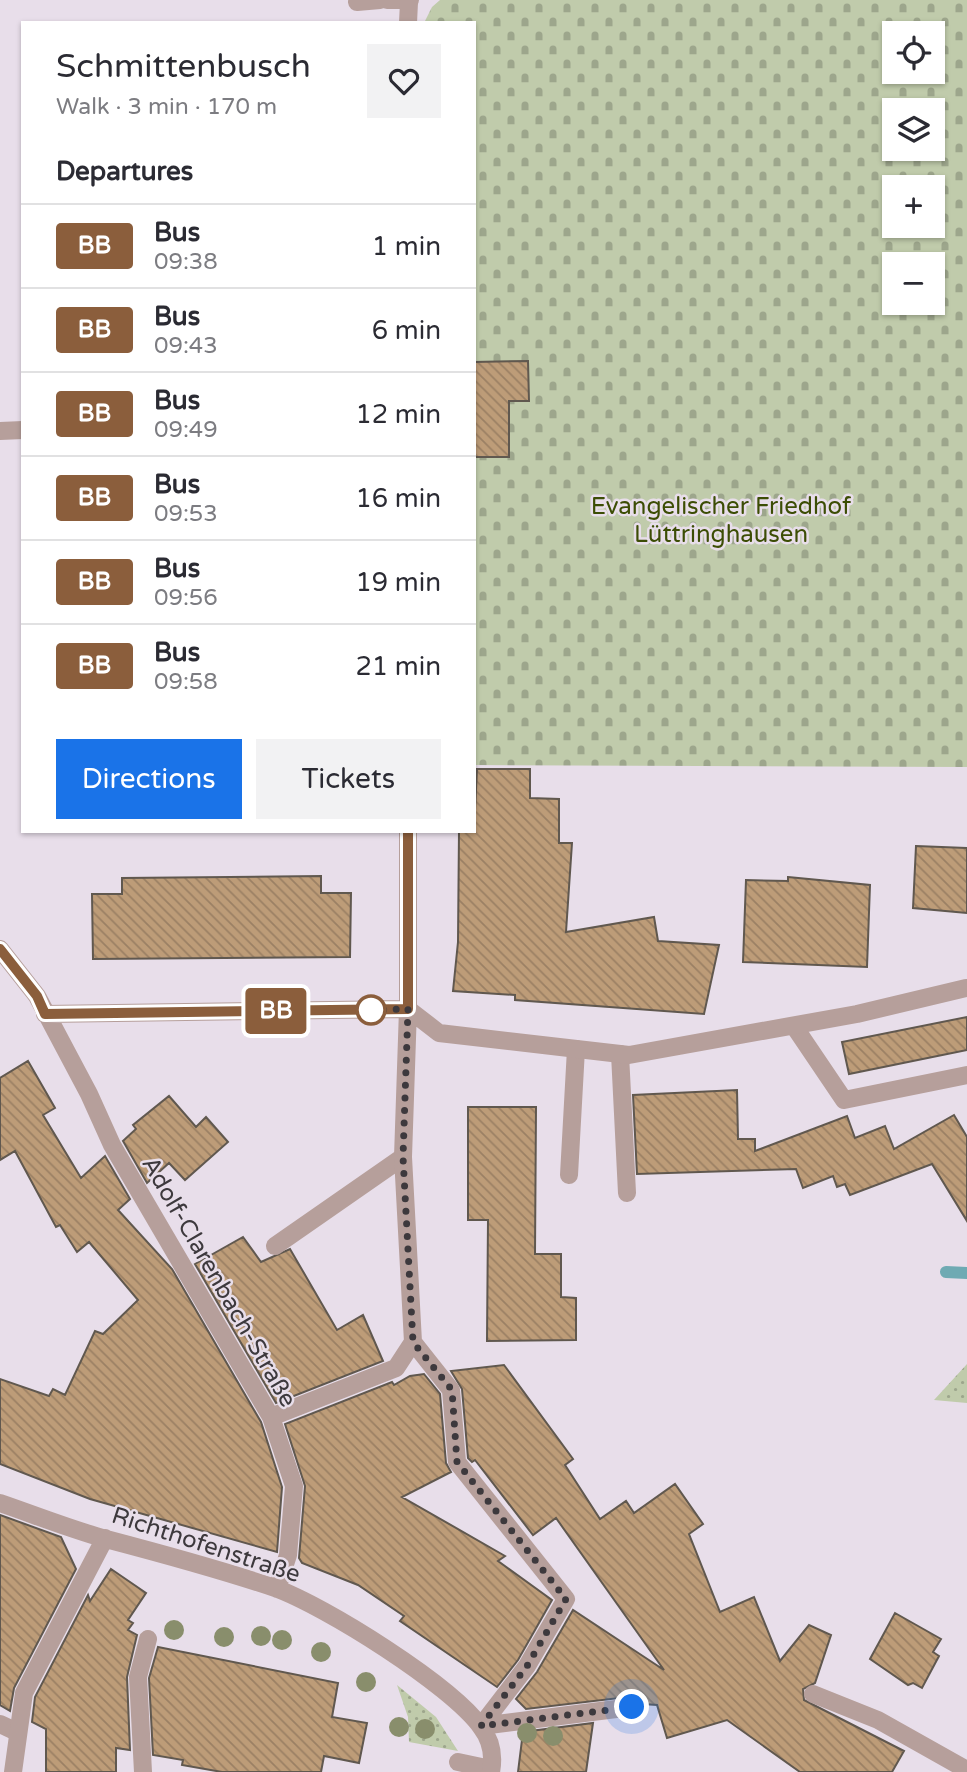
<!DOCTYPE html>
<html lang="en">
<head>
<meta charset="utf-8">
<style>
  :root { --surface:#fff; --page:#f2f2f3; --text:#2b2b33; --muted:#7c7c81; --line:#e1e1e2; --accent:#1a73e8 }
  body { margin:0; font-family:"Varela Round",sans-serif; background:var(--page); color:var(--text); height:100vh; display:flex; flex-direction:column; font-size:26px; white-space:nowrap }
  * { box-sizing:border-box; margin:0 }
  p { font-size:23px; color:var(--muted) }
  .icon { flex:none; width:38px; height:38px; fill:none; stroke:currentColor; stroke-width:2; stroke-linecap:round; stroke-linejoin:round }
  .map { position:relative; flex:1; overflow:hidden }
  .sheet { position:absolute; left:21px; top:21px; width:455px; height:812px; display:flex; flex-direction:column; background:var(--surface); border-radius:0px; box-shadow:0 2px 5px #0004 }
  .sheet>* { flex:none }
  .badge { padding:0 14px; border-radius:5px; font-size:24px; line-height:46px }
  .tools { position:absolute; left:882px; top:21px; display:grid; gap:14px }
  .tools a { display:grid; place-items:center; width:63px; height:63px; border-radius:0px; background:var(--surface); box-shadow:0 2px 5px #0004; font-size:35px }
  .you { position:absolute; width:35px; height:35px; margin:-18px; border:5px solid #fff; border-radius:50%; background:#1a73e8; box-shadow:0 0 0 10px #1a73e833 }
  .map>.badge { position:absolute; translate:-50% -50%; box-shadow:0 0 0 4px #fff }
  h2 { padding:0 35px; font-size:26px; line-height:63px }
  .round { display:grid; place-items:center; flex:none; width:74px; height:74px; border-radius:0px; background:var(--page) }
  .headline { display:flex; align-items:center; justify-content:space-between; height:119px; padding:0 35px }
  h1 { font-size:33px; font-weight:600; line-height:52px }
  .button { display:flex; gap:14px; margin-top:auto; padding:14px 35px }
  .button a { flex:1; height:80px; border-radius:0px; background:var(--accent); color:#fff; font-size:28px; font-weight:600; line-height:80px; text-align:center }
  .button a+a { background:var(--page); color:var(--text) }
  ul { padding:0; list-style:none }
  li { display:flex; align-items:center; gap:21px; height:84px; padding:0 35px; border-top:2px solid var(--line) }
  li div { flex:1 }
  li b { display:block; font-size:26px }
  li em { font-style:normal }
  li .badge { min-width:77px; font-weight:700; text-align:center }
  .map>svg:first-child { display:block }
  .grass { fill:url(#grass-dots) }
  .cemetery { fill:url(#cemetery-stones); fill-rule:evenodd }
  .lines { fill:none; stroke-linecap:round; stroke-linejoin:round }
  .stream { stroke:#6faab3; stroke-width:12 }
  .building { fill:url(#building-back-hatch); stroke:#60584f; stroke-width:2 }
  .lane { stroke:#b69f9b; stroke-width:18 }
  .street { stroke:#b69f9b; stroke-width:18 }
  .tree { fill:#898e6c }
  .line-casing { stroke:#fff; stroke-width:16 }
  .line { stroke:#8b5e3c; stroke-width:10 }
  .walk { stroke:#3d393d; stroke-width:7; stroke-dasharray:0 12.6 }
  .stop-dot { fill:#fff; stroke:#8b5e3c; stroke-width:3.5 }
  .labels { text-anchor:middle; dominant-baseline:central; stroke-width:5; stroke-linejoin:round; paint-order:stroke }
  .park-label { font-size:24px; fill:#3c4d05; stroke:#e8deea }
  .street-label { font-size:24px; fill:#3d393d; stroke:#e8deea }
</style>
</head>
<body>
<div class="map">
<svg width="967" height="1772" viewBox="0 0 967 1772">
  <defs>
    <pattern id="grass-dots" width="8" height="8" patternUnits="userSpaceOnUse" patternTransform="scale(1.75)"><rect width="8" height="8" fill="#c0cbab"/><path d="M2 2h.1M6 6h.1" fill="none" stroke="#9da68c" stroke-width="1.8" stroke-linecap="round"/></pattern>
    <pattern id="cemetery-stones" width="16" height="16" patternUnits="userSpaceOnUse" patternTransform="scale(1.75)"><rect width="16" height="16" fill="#c0cbab"/><path d="M2 7V4a2 2 0 0 1 4 0v3zM10 15v-3a2 2 0 0 1 4 0v3z" fill="#9da68c"/></pattern>
    <pattern id="building-back-hatch" width="6" height="6" patternUnits="userSpaceOnUse" patternTransform="scale(1.75)"><rect width="6" height="6" fill="#bd9c78"/><path d="M-1 5l2 2M0 0l6 6M5-1l2 2" fill="none" stroke="#9b8064"/></pattern>
  </defs>
  <rect width="100%" height="100%" fill="#e8deea"/>
  <path class="grass" d="M967 1364V1403L934 1400Z
    M397 1685 436 1717 458 1751 409 1742 408 1717Z"/>
  <path class="cemetery" d="M440 0H967V767L474 765V23H424L432 7ZM894 33H933V72H894ZM894 110H933V149H894ZM894 187H933V226H894ZM894 264H933V303H894Z"/>
  <g class="lines">
    <path class="stream" d="M946 1272 967 1273"/>
  </g>
  <path class="building" d="M528 361 529 401H509V457H474V362Z
    M477 769H530V798L559 799V843H572L566 932 654 917 658 941 719 945 704 1014 515 1000V995L453 991 458 942 459 831H474Z
    M916 846 967 848V913L913 908Z
    M321 876V893H351L350 957 93 959 92 894H122V878Z
    M788 877 870 885 867 967 743 962 746 880 788 881Z
    M967 1017V1050L849 1074 842 1042Z
    M28 1061 55 1108 43 1115 81 1178 105 1156 130 1199 118 1210 172 1269 261 1422 282 1487 277 1552 90 1499 0 1464V1379L49 1396 53 1389 65 1395 95 1331 103 1334 138 1300 89 1242 77 1252 60 1225 56 1227 15 1151 0 1160V1078Z
    M737 1090 738 1139H755V1151L847 1116 855 1138 885 1126 894 1149 954 1115 967 1137V1221L932 1164 850 1195 845 1184 837 1187 833 1176 803 1188 796 1169 637 1174 633 1095Z
    M169 1096 196 1127 206 1117 228 1142 185 1180 169 1163 147 1183 123 1141 136 1129 133 1125Z
    M468 1107H536L535 1254H561V1297L576 1298V1340L487 1341 488 1220H468Z
    M243 1237 261 1262 290 1249 337 1330 363 1315 383 1361 276 1403 195 1264Z
    M504 1365 573 1459 565 1465 600 1519 626 1501 634 1513 675 1484 703 1524 689 1534 720 1612 754 1597 780 1661 809 1625 831 1635 815 1683 803 1689 804 1700 904 1751 892 1772H800L727 1720 667 1738 657 1705 643 1704 636 1696 526 1709 516 1699 537 1672 573 1610 664 1670 556 1518 533 1535 475 1460 472 1462 468 1458 462 1389 451 1371Z
    M424 1374 440 1394 446 1463 451 1472 402 1497 505 1556 498 1561 552 1600 518 1660 497 1687 400 1621 404 1616 358 1585 302 1563 299 1558 305 1486 285 1424 392 1382 394 1385 410 1376Z
    M0 1515 61 1537 76 1569 14 1688 10 1711 0 1705Z
    M111 1569 146 1593 128 1620 133 1623 128 1630 137 1635 127 1677 130 1750 116 1748V1772H46V1729L32 1722 35 1697 88 1595 90 1601Z
    M895 1613 941 1639 933 1652 939 1656 922 1688 913 1683 908 1685 870 1659Z
    M158 1647 338 1683 332 1717 367 1723 359 1763 324 1756 321 1772H222L182 1765 183 1760 153 1755 149 1678Z
    M593 1723 586 1772H518L523 1732Z"/>
  <g class="lines">
    <path class="lane" d="M387 0H410
      M357 2 380 0
      M794 1026 844 1100 967 1075
      M620 1054 627 1193
      M569 1175 576 1049
      M275 1246 403 1157
      M0 1724 17 1732
      M458 1762 491 1769
      M143 1772 138 1677 148 1639"/>
    <path class="street" d="M408 23 409 2
      M0 431 23 430
      M408 831V1009L403 1157 413 1342 451 1390 457 1462 566 1599 527 1666 481 1726
      M0 949 37 996 89 1094 112 1145 271 1417 294 1486 288 1555 277 1589
      M45 1014 408 1009 439 1033 629 1055 857 1014 966 988
      M271 1417 396 1368 413 1342
      M0 1503C35 1515 70 1529 106 1539 163 1554 219 1569 275 1588 325 1606 451 1685 481 1727 491 1740 494 1756 491 1772
      M813 1694 878 1720 967 1770
      M481 1726 632 1707
      M13 1772 24 1693 105 1538"/>
  </g>
  <g class="tree">
    <circle cx="174" cy="1630" r="10"/>
    <circle cx="261" cy="1636" r="10"/>
    <circle cx="224" cy="1637" r="10"/>
    <circle cx="282" cy="1640" r="10"/>
    <circle cx="321" cy="1652" r="10"/>
    <circle cx="366" cy="1682" r="10"/>
    <circle cx="399" cy="1727" r="10"/>
    <circle cx="425" cy="1729" r="10"/>
    <circle cx="527" cy="1733" r="10"/>
    <circle cx="553" cy="1736" r="10"/>
  </g>
  <g class="lines">
    <g class="line-casing">
      <path id="line" d="M0 949 37 996 45 1014 408 1009V831"/>
    </g>
    <use href="#line" class="line"/>
    <path class="walk" d="M371 1010 408 1009 403 1157 413 1342 452 1390 457 1462 566 1599 527 1666 481 1726 632 1707"/>
  </g>
  <circle class="stop-dot" cx="371" cy="1010" r="14"/>
  <g class="labels">
    <g class="park-label">
      <text x="721" y="506">Evangelischer Friedhof<tspan x="721" dy="28">Lüttringhausen</tspan></text>
    </g>
    <g class="street-label">
      <text transform="translate(219 1282) rotate(60)">Adolf-Clarenbach-Straße</text>
      <text transform="translate(206 1545) rotate(18)">Richthofenstraße</text>
    </g>
  </g>
</svg>
<div class="tools">
<a><svg class="icon" aria-label="locate" viewBox="0 0 24 24"><circle cx="12" cy="12" r="6"/><path d="M12 2v4M12 18v4M2 12h4M18 12h4"/></svg></a>
<a><svg class="icon" aria-label="layers" viewBox="0 0 24 24"><path d="M12 4l9 5-9 5-9-5zM3 14l9 5 9-5"/></svg></a>
<a>+</a>
<a>−</a>
</div>
<div class="you" style="left:632px;top:1707px"></div>
<b class="badge" style="left:276px;top:1011px;background:#8b5e3c;color:#fff">BB</b>
<section class="sheet">
<div class="headline"><div><h1>Schmittenbusch</h1><p>Walk · 3 min · 170 m</p></div><a class="round"><svg class="icon" aria-label="heart" viewBox="0 0 24 24"><path d="M12 20l-8-8c-3-5 5-10 8-4 3-6 11-1 8 4z"/></svg></a></div>
<h2>Departures</h2>
<ul>
<li><span class="badge" style="background:#8b5e3c;color:#fff">BB</span><div><b>Bus</b><p>09:38</p></div><em>1 min</em></li>
<li><span class="badge" style="background:#8b5e3c;color:#fff">BB</span><div><b>Bus</b><p>09:43</p></div><em>6 min</em></li>
<li><span class="badge" style="background:#8b5e3c;color:#fff">BB</span><div><b>Bus</b><p>09:49</p></div><em>12 min</em></li>
<li><span class="badge" style="background:#8b5e3c;color:#fff">BB</span><div><b>Bus</b><p>09:53</p></div><em>16 min</em></li>
<li><span class="badge" style="background:#8b5e3c;color:#fff">BB</span><div><b>Bus</b><p>09:56</p></div><em>19 min</em></li>
<li><span class="badge" style="background:#8b5e3c;color:#fff">BB</span><div><b>Bus</b><p>09:58</p></div><em>21 min</em></li>
</ul>
<div class="button"><a>Directions</a><a>Tickets</a></div>
</section>
</div>
</body>
</html>
